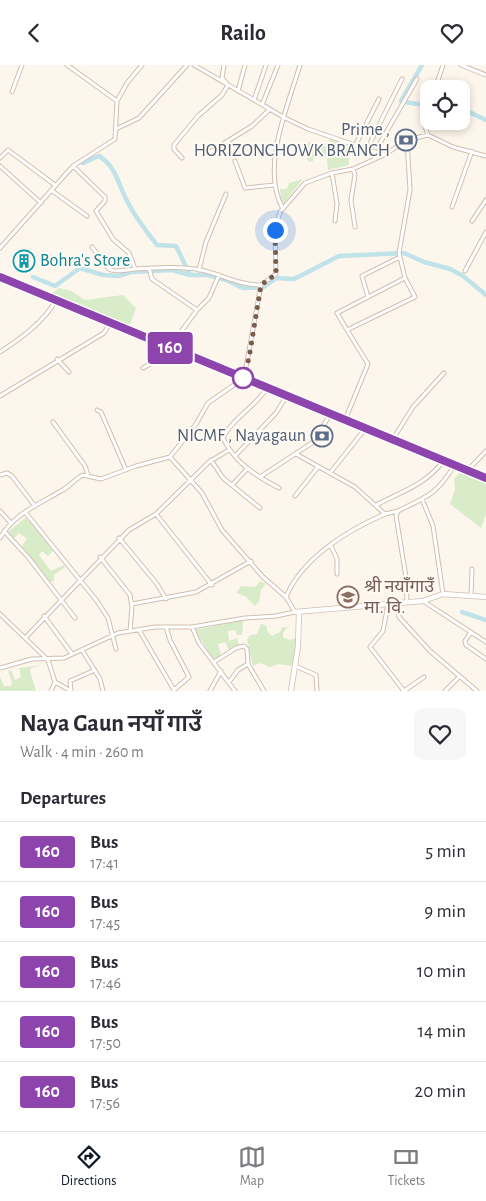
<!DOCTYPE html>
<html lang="en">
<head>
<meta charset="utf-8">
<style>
  :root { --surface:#fff; --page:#f7f7f7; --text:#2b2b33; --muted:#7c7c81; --line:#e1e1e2; --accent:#111827 }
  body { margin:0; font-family:"Alegreya Sans","Noto Sans Devanagari",sans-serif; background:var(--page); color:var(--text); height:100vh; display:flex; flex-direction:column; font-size:19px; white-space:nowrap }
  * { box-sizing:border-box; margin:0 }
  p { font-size:16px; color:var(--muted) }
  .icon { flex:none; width:28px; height:28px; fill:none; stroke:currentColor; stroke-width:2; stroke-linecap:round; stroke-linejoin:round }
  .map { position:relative; height:626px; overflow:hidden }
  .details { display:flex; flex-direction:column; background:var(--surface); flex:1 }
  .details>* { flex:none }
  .badge { padding:0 10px; border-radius:4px; font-size:18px; line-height:32px }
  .fabs { position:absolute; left:420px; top:15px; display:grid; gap:10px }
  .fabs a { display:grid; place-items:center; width:50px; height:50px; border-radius:10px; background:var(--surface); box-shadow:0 2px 8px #0003; font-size:25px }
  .you { position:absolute; width:25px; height:25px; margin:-12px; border:4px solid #fff; border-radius:50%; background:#1a73e8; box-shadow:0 0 0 8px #1a73e833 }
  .map>.badge { position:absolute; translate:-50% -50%; box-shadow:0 0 0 2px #fff }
  h2 { padding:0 20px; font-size:19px; line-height:45px }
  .round { display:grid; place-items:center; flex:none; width:52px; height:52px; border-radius:10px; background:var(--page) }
  .summary { display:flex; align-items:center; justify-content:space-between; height:85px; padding:0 20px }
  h1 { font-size:24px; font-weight:600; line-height:38px }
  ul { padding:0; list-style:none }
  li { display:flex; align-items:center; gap:15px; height:60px; padding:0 20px; border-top:1px solid var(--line) }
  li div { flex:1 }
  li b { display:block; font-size:19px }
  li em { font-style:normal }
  li .badge { min-width:55px; font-weight:700; text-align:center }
  header { display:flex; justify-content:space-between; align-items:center; height:65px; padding:0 20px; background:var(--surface); font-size:22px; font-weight:600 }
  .dock { display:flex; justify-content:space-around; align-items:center; height:70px; border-top:1px solid var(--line); background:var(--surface); font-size:14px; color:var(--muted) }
  .dock a { display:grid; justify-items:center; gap:2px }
  .dock .selected { color:var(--accent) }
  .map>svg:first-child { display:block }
  .green { fill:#d8ecc9 }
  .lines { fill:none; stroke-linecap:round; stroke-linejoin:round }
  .canal { stroke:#bfe3e8; stroke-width:4.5 }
  .minor-casing { stroke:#d1beb0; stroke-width:5 }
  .tertiary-casing { stroke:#d1beb0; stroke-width:6 }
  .trunk-casing { stroke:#dad1cd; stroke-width:8 }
  .minor { stroke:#fff; stroke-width:3 }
  .tertiary { stroke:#fff; stroke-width:4.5 }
  .trunk { stroke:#f9c8a4; stroke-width:5.5 }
  .line-casing { stroke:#fff; stroke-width:11 }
  .line { stroke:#8e44ad; stroke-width:8 }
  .walk { stroke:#7a5c4d; stroke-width:5; stroke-dasharray:0 9 }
  .stop-dot { fill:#fff; stroke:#8e44ad; stroke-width:2.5 }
  .labels { text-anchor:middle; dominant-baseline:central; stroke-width:4; stroke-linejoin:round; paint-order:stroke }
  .service-label { font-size:18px; fill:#4e5e75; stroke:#fffaf3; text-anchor:end }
  .culture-label { font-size:18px; fill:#0d838f; stroke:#fffaf3; text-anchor:start }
  .education-label { font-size:18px; fill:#785e54; stroke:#fffaf3; text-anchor:start }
</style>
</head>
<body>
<header><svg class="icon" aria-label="back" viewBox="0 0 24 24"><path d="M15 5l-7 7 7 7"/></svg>Railo<svg class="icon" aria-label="heart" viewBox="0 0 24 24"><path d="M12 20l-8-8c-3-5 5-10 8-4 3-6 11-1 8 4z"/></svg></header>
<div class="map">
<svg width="486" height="626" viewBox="0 0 486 626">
  <rect width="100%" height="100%" fill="#fdf6ec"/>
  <path class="green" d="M330 74 348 81 349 100 328 105 327 93 321 90 314 89 313 96 309 97 304 88H297L295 81H305L310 77 327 82Z
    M303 114 284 138 281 137 280 124H287L289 118Z
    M59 223 71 226 85 235 123 230 136 243 129 262 113 258 50 230Z
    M460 407 486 418V449L481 463 450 439 455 425 454 414Z
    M25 453 34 460 53 486 48 491 42 486 39 490 51 506 64 500 65 502 54 510V516L49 517 22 481 27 474 19 468 14 474 8 467Z
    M260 516 266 519 261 525C259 533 262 534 255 541L245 531 236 528 241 521 255 522Z
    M243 555 242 570H237L235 565 228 566 229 576 237 573 239 580 229 585 225 577 218 579 221 590 214 595 195 565Z
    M261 559 266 560 268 568 272 571 280 567 282 562H288L283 568V572L289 575 297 573 295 596 291 601 279 599 270 602 260 598 253 601 247 574 251 570 257 569Z
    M41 600 31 603 30 606 36 626H0V612L4 621H11L12 618 8 606 11 605 15 615 21 612 19 603Z"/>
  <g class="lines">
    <path class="canal" d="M401 36 422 0
      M404 37 425 40
      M461 46 469 47 486 55
      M83 98 99 91C116 102 117 116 126 134 134 150 145 165 157 180L176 181 190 210
      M33 212 55 221 80 203 103 210 118 211 131 207 172 205 190 210H208L226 215 243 223 264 222 276 213 294 214 339 191 404 188 424 197 450 204 463 211 486 230
      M462 547 486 555"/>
    <g class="minor-casing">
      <path id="minor" d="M67 0 117 36
        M194 0 285 53 308 64 384 90 379 85 380 78 417 14
        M461 0 486 10
        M435 24 443 0
        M238 26 245 0
        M12 27 22 0
        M254 35 266 0
        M262 40 278 0
        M116 64 139 53 187 0
        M428 70 423 56 429 40
        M355 81 379 34
        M371 85V76L402 14
        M210 87 252 61 270 44
        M0 93 8 85 55 120
        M182 93 174 84V80L198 51 222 30 228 20 222 13 224 0
        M235 96 245 123 275 120
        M0 101 41 138
        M73 101 105 132V136L96 146 113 174 129 188 135 204C157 203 180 201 201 205 223 210 239 220 261 220
        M353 104 355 110 351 135 355 162
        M332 108 337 139 335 156
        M51 125 87 151
        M452 142 472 86
        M283 144C260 103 288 41 300 0
        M472 156 486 135
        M92 182C110 205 104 209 135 204
        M0 183 73 101 115 74 117 36 127 18 142 0
        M149 203 152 214 197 245
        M199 205 206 177 226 129
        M465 206 486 167
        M368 232 362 211 400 192
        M347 265 337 248 405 213
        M0 287C20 274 44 257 56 235
        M57 294 69 307
        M143 303 157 295 169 283 197 245 209 233 219 210
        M267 323C256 341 231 355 223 373 234 397 256 411 279 423
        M0 331 104 268 110 258
        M97 345 101 347 126 405
        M345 355 368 299 347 265 415 232 405 213 399 188 410 125 407 76
        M53 357 85 401 88 410
        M393 374 413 342 444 308
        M296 389 355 422 385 449 398 446
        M235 391 276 348 286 332
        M211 395 223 413 260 443
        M468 405 486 386
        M330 408 365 364
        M0 410 7 408 12 411 34 440
        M260 412 315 376 330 349
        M232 420 247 404
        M295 431 318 402
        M422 434 433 461 443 529
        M376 440C401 427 427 419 443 396
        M0 446 11 458
        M25 447 97 536 108 553 116 584
        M156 449 212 520
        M4 466 28 492 75 553
        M0 473C14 449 39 439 61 426 69 422 75 414 83 410L101 414 136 401 170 392 196 359 208 338 244 313 261 220 276 209 275 165 280 147 305 118 332 108 353 104 384 90 407 75 428 70 453 82 486 91
        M119 473 157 519 166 534
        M331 481 337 494V509
        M100 492 130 530 132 542 130 566
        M471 531 472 504
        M286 532C302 493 348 465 385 449
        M423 536 486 577
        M407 537 406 512 396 451 398 446C428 431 436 430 454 401
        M397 538 399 552 430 586 477 626
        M132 539 196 527 251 496
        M388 539 383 566 370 582 404 626
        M0 549 48 595 55 617 51 626
        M44 551 72 589
        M166 562 170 575 189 612 174 625
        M192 562 199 578 235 626
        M139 565 174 625
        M471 567 465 576 466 580 486 594
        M26 572 129 465 156 449 209 397 229 385
        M82 585 100 614 103 626
        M214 597 236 583 244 581 247 584 248 599 264 626
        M295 601 316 610 317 626
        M0 603 32 594 64 593 118 568 155 562H192L245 553 276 551 295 547 286 532 263 512 222 465 202 428 170 392
        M55 617 71 626
        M229 617 238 605 248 599
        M71 626 70 616 95 605
        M210 626 221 606
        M404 626 424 612
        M445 626 459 612"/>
    </g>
    <g class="tertiary-casing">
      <path id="tertiary" d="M295 547 423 536 443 529 486 532
        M291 626 298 581 299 547"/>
    </g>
    <g class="trunk-casing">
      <path id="trunk" d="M0 212 486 413"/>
    </g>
    <use href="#minor" class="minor"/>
    <use href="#tertiary" class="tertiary"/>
    <use href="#trunk" class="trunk"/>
  </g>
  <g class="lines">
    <g class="line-casing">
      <path id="line" d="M0 212 486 413"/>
    </g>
    <use href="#line" class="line"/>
    <path class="walk" d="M243 313 249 293 261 220 276 209 275 165"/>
  </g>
  <defs>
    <g id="bank-ring" transform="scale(1.125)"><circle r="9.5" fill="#fffaf3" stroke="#5c6f8a" stroke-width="1.5"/><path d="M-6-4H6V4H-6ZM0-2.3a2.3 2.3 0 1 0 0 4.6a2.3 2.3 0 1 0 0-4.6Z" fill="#5c6f8a"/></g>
    <g id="building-ring" transform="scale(1.125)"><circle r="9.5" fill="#fffaf3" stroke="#0f9aa8" stroke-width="1.5"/><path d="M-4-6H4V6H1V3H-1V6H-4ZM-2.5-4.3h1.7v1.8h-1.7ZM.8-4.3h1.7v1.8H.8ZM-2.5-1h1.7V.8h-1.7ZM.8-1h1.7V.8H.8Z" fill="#0f9aa8"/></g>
    <g id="school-ring" transform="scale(1.125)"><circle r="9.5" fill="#fffaf3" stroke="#8d6e63" stroke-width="1.5"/><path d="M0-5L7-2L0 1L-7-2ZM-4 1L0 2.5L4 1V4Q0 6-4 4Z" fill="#8d6e63"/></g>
  </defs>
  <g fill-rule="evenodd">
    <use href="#bank-ring" x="406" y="75"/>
    <use href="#building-ring" x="24" y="196"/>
    <use href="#bank-ring" x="322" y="371"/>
    <use href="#school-ring" x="348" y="532"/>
  </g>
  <circle class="stop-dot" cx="243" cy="313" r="10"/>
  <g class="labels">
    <g class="service-label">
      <text x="390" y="65">Prime ,<tspan x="390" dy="21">HORIZONCHOWK BRANCH</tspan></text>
      <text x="306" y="371">NICMF , Nayagaun</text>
    </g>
    <g class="culture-label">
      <text x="40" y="196">Bohra's Store</text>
    </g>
    <g class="education-label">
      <text x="364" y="522">श्री नयाँगाउँ<tspan x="364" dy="21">मा. वि.</tspan></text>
    </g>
  </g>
</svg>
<div class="fabs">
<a><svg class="icon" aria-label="locate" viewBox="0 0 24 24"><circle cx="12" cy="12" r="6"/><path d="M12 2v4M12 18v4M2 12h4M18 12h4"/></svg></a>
</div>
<div class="you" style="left:275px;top:165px"></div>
<b class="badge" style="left:170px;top:283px;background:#8e44ad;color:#fff">160</b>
</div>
<section class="details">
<div class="summary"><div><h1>Naya Gaun नयाँ गाउँ</h1><p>Walk · 4 min · 260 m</p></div><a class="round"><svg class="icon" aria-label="heart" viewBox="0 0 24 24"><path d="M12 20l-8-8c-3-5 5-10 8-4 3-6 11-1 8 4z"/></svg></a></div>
<h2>Departures</h2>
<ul>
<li><span class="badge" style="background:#8e44ad;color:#fff">160</span><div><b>Bus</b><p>17:41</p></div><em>5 min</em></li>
<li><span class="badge" style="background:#8e44ad;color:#fff">160</span><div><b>Bus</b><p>17:45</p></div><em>9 min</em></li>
<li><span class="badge" style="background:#8e44ad;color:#fff">160</span><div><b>Bus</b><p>17:46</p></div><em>10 min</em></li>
<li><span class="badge" style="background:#8e44ad;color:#fff">160</span><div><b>Bus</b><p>17:50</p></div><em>14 min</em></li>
<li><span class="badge" style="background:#8e44ad;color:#fff">160</span><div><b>Bus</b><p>17:56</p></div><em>20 min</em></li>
</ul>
</section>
<nav class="dock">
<a class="selected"><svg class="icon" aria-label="directions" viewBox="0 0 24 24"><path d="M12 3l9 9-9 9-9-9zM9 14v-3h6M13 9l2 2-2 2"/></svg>Directions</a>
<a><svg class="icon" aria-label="map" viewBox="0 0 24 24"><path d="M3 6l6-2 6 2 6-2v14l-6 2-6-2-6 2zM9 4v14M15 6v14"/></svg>Map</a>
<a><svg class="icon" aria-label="tickets" viewBox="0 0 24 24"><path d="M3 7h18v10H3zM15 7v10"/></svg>Tickets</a>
</nav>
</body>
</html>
